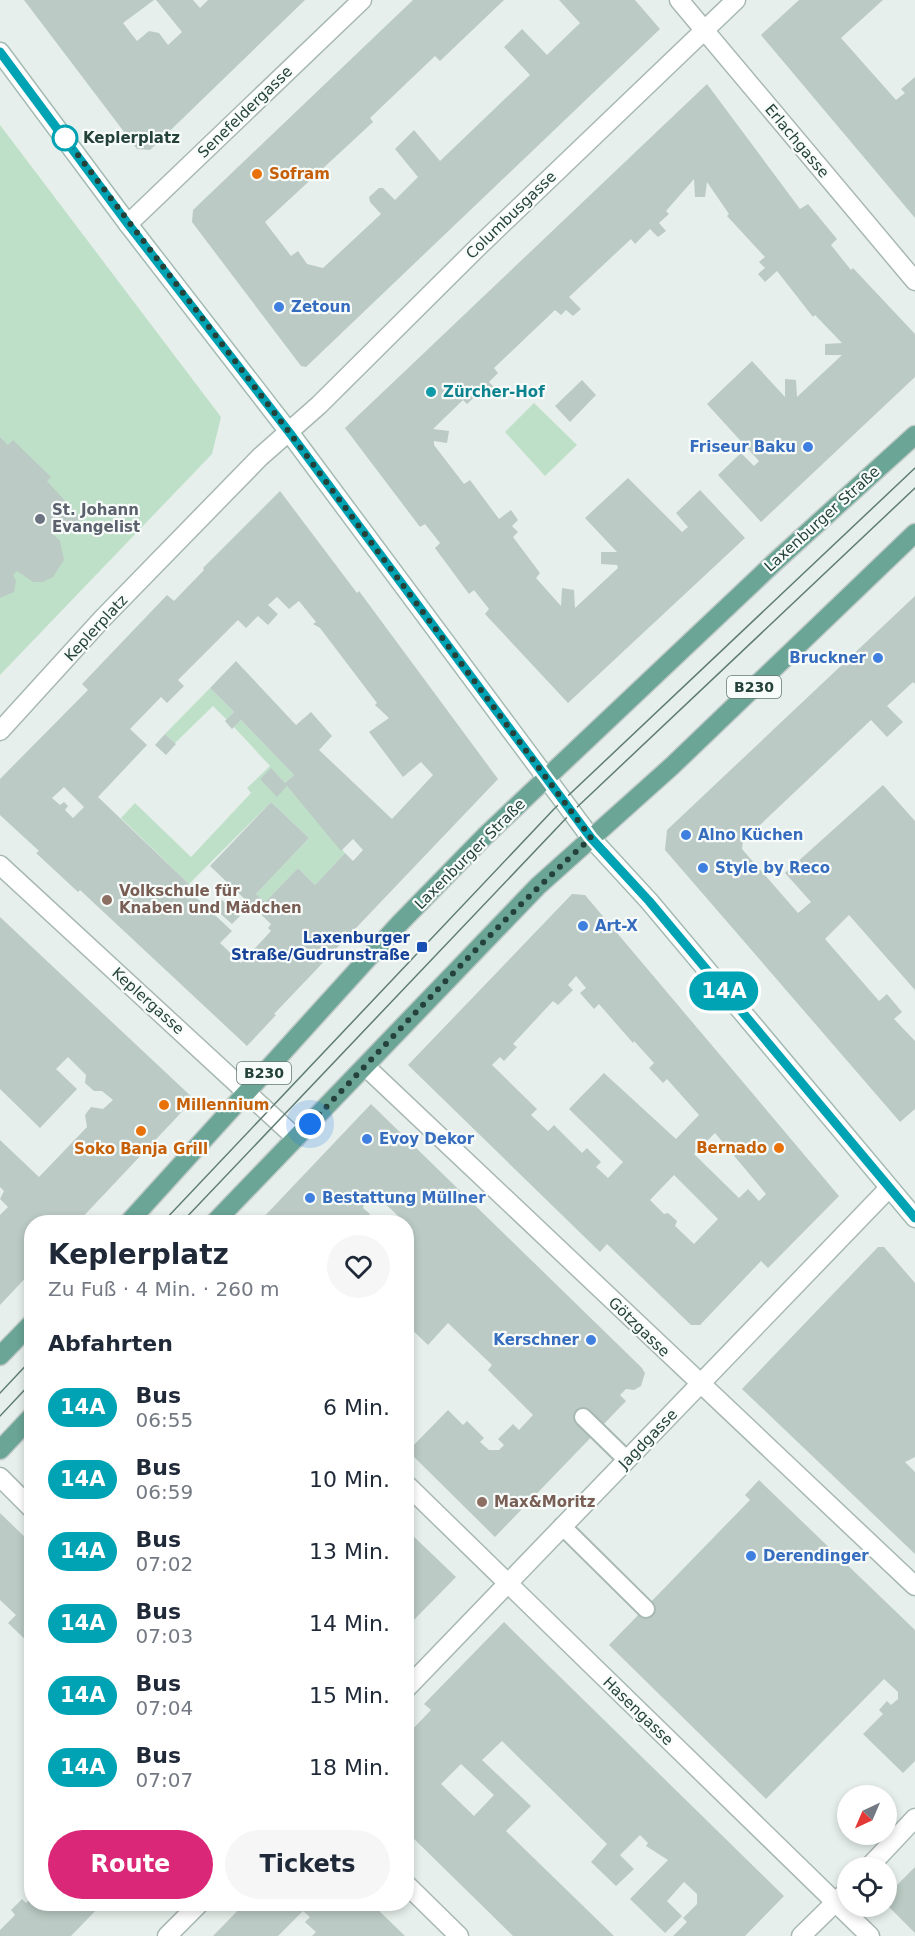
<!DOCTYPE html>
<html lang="de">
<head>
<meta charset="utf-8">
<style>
  :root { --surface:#fff; --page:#f6f6f7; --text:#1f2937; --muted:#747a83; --accent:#db2777 }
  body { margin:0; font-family:"DejaVu Sans",sans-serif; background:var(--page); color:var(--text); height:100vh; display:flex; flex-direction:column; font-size:22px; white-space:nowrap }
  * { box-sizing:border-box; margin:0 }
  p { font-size:20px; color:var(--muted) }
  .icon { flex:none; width:33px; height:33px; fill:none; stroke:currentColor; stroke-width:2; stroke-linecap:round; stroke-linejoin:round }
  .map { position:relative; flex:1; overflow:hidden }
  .panel { position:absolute; left:24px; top:1215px; width:390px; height:696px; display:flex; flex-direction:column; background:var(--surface); border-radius:24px; box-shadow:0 3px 9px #0003 }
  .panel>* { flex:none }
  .badge { padding:0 12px; border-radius:20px; font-size:21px; line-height:39px }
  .needle { width:39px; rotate:224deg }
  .buttons { position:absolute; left:837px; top:1785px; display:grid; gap:12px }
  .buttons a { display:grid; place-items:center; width:60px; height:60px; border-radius:50%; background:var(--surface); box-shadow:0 3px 9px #0003; font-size:30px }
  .you { position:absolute; width:30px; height:30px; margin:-15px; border:4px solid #fff; border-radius:50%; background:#1a73e8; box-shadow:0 0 0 9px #1a73e833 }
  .map>.badge { position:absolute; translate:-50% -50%; box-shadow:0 0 0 3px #fff }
  h2 { padding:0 24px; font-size:22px; line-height:54px }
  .round { display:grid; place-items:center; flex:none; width:63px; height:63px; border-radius:32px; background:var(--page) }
  .head { display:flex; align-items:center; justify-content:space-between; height:102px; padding:0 24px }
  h1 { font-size:28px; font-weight:800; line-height:45px }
  .button { display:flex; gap:12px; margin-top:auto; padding:12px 24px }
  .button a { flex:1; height:69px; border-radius:36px; background:var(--accent); color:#fff; font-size:24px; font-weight:800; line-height:69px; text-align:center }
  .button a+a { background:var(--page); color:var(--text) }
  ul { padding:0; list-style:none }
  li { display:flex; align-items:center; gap:18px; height:72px; padding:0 24px }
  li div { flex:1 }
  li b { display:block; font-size:22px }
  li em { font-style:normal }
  li .badge { min-width:66px; font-weight:700; text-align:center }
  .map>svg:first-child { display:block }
  .green { fill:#bfe0c8 }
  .building { fill:#bbcac4; fill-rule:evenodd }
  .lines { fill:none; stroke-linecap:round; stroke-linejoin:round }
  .service-casing { stroke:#a8b8b2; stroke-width:20 }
  .minor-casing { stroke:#a8b8b2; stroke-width:21 }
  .secondary-casing { stroke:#a4bbb3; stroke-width:21 }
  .primary-casing { stroke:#c2cac8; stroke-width:21 }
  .service { stroke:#fff; stroke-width:16 }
  .minor { stroke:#fff; stroke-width:18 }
  .secondary { stroke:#fff; stroke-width:18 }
  .primary { stroke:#6aa596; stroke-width:18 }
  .tram { stroke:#5f7d75; stroke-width:1.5 }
  .line-casing { stroke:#fff; stroke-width:14 }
  .line { stroke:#00a3b4; stroke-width:9 }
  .walk { stroke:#24423a; stroke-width:6; stroke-dasharray:0 10.8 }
  .stop-dot { fill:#fff; stroke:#00a3b4; stroke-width:3 }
  .food-dot { fill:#e8710a; stroke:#f7fbf9; stroke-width:2 }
  .shop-dot { fill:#3f7fe0; stroke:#f7fbf9; stroke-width:2 }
  .culture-dot { fill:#0f9aa8; stroke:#f7fbf9; stroke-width:2 }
  .worship-dot { fill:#6b7280; stroke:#f7fbf9; stroke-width:2 }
  .education-dot { fill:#8d6e63; stroke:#f7fbf9; stroke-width:2 }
  .transit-dot { fill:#1a4fb4; stroke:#f7fbf9; stroke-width:2 }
  .labels { text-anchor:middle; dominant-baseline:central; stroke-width:4.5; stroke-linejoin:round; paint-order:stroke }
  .shield { fill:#f7fbf9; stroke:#637a73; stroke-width:1.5 }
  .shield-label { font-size:14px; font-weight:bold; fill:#24423a }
  .street-label { font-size:15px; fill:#24423a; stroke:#f7fbf9 }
  .stop-label { font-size:15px; font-weight:bold; fill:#24423a; stroke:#f7fbf9; text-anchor:start }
  .food-label { font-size:15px; font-weight:bold; fill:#c56008; stroke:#f7fbf9; text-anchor:start }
  .shop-label { font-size:15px; font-weight:bold; fill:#366cbe; stroke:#f7fbf9; text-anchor:start }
  .culture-label { font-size:15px; font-weight:bold; fill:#0d838f; stroke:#f7fbf9; text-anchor:start }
  .worship-label { font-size:15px; font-weight:bold; fill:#5b616d; stroke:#f7fbf9; text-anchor:start }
  .education-label { font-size:15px; font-weight:bold; fill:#785e54; stroke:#f7fbf9; text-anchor:start }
  .transit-label { font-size:15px; font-weight:bold; fill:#164399; stroke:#f7fbf9; text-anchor:end }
</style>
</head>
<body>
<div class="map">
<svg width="915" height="1936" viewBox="0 0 915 1936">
  <rect width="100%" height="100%" fill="#e6efeb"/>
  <path class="green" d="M0 125 221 417 212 454 0 675Z
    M534 403 577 445 545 476 505 432Z
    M210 688 234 712 227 720 213 706 175 743 165 734Z
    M241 720 294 775 285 783 271 769 260 779 287 786 345 853 315 885 298 868 265 902 256 894 309 838 271 802 189 884 121 818 135 803 191 857 251 793 247 788 270 766 234 727Z"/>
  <path class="building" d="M24 0H154L123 23 137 41 149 31 159 33 168 45 182 32 156 0H193L200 8 208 0H305L150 150 137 149Z
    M413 0H504L440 61 435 56 370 118 373 122 265 222 291 256 298 251 307 264 323 268 381 214 370 202 369 197 379 188H383L395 200 418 177 395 149 414 130 440 161 530 75 504 47 522 29 547 55 580 23 559 0H635L660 29 306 367 301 366 192 222 193 210Z
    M799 0H883L841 38 896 100 905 93 901 89 915 77V218L761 35Z
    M707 84 800 209 808 204 837 239 831 245 851 270 853 268 915 334V377L761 522 718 475 741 453 754 466 759 461 707 404 752 361 785 397V379L796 380 797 397 842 355H825V344L842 343 815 315 813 317 777 271 765 282 758 274 765 268 759 262 765 257 727 216 729 214 707 182 705 197H695L694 179 666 211 669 214 659 223 666 231 658 237 650 229 635 244 631 239 569 297 581 309 573 316 566 310 561 315 555 310 494 368 498 373 489 382 496 389 489 396 483 389 467 404 463 400 433 429 449 431 447 443 434 441V445L464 484 470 480 499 519 511 510 518 520 512 526 518 532 513 537 540 573 536 578 561 606 562 588 574 590 575 608 618 568 617 565 601 564V552H617L585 518 628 478 682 532 688 527 676 513 700 490 745 538 568 703 485 614 489 609 474 590 469 594 435 548 440 543 425 524 420 527 345 428Z
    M582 380 596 395 570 422 555 406Z
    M0 437 8 445 13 440 51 477 47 481 80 517 74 531 63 533 57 530 53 534 60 541 64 560 53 577 43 582H33L17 571 13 575 16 581 14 592 0 598Z
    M280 491 357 593 359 591 498 779 274 1014 276 1015 247 1046 80 890 78 892 36 853 39 851 0 815V779L88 690 82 684 167 595 174 601 204 570 203 568ZM277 597 289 609 299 601 316 622 313 624 320 628 377 703 375 705 389 718 369 732 403 777 421 762 433 775 392 819 319 750 332 736 311 712 296 725 236 661 210 688 234 712 225 721 232 729 241 720 294 775 285 783 271 768 260 779 277 797 287 786 341 851 353 839 363 850 353 861 345 853 315 885 298 868 265 902 256 894 309 838 271 802 210 866 271 924 268 928 271 931 241 963 220 943 232 931 186 888 189 884 98 797 147 745 130 729 161 697 167 703 184 686 178 680 238 620 246 628 258 616 268 625 278 614 268 605ZM64 787 84 807 73 818 65 810 68 806 64 802 60 805 52 798Z
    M915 596V684L913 682 887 706 903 722 887 737 871 720 743 841 742 849 798 913 811 902 785 873 883 785 915 821V990L849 915 825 939 879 1001 887 994 902 1012 894 1019 915 1041V1109L900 1122 665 850 667 830Z
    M165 734 176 744 166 755 155 745Z
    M572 894 585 895 839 1196 768 1268 761 1261 700 1325H691L607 1244 600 1252 408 1065ZM576 976 586 988 580 993 594 1009 599 1004 633 1043 634 1041 654 1063 649 1068 663 1083 667 1079 699 1115 676 1139 604 1073 569 1109 623 1162 608 1178 596 1167 601 1162 587 1148 582 1153 554 1125 548 1131 531 1115 537 1109 492 1065 500 1057 504 1061 517 1047 513 1044 553 1001 558 1005 573 990 568 985ZM715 1133 766 1194 759 1201 748 1189 739 1198 694 1154ZM674 1175 718 1219 694 1244 675 1226 677 1221 668 1213 664 1214 650 1200Z
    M222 900 240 916 232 924 214 908Z
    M0 917 194 1099 78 1222H32V1271L0 1305V1215L8 1207 0 1199 4 1191 0 1187V1140L39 1177 87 1127 85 1115 91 1107 103 1109 113 1100 102 1091H94L85 1083 86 1075 68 1057 56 1069 77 1089 40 1128 0 1089Z
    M371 1104 642 1368 645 1373 641 1386 634 1390 626 1389 620 1395 626 1401 495 1537 408 1451 448 1410 463 1425 467 1421 484 1438 480 1442 489 1450H499L504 1445 498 1439 513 1424 519 1430 533 1415 488 1370 492 1365 448 1323 428 1345 406 1324V1237L413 1230 375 1194H368L363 1208 370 1214 362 1222H259Z
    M878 1247H884L915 1283V1457L905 1462 915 1472V1554L742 1389Z
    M759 1480 915 1630V1761L903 1773 863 1734 883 1714 879 1710 887 1701 891 1705 898 1699V1692L884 1679 766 1799 609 1645 750 1500 745 1495Z
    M0 1513 32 1544V1646L8 1623 16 1615 0 1600Z
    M408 1531 456 1577 406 1628V1534Z
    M504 1622 784 1896 745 1936H673L687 1922 683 1918 697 1904V1894L684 1882 667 1901 682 1916 665 1933 630 1899 668 1860 646 1846 648 1843 640 1835 620 1855 634 1869 616 1886 591 1862 607 1844 502 1741 482 1760 531 1806 506 1831 614 1936H513L406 1831V1736L431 1710 424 1704ZM461 1764 494 1795 474 1816 441 1784Z
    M915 1867V1933L886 1904V1896Z
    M32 1898V1904H102L71 1936H0V1930L15 1915 11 1910 22 1899 26 1903Z
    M244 1904H372L405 1936H312L316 1932 305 1922 310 1917 303 1911 278 1936H213Z"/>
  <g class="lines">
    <g class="service-casing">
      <path id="service" d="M583 1417 627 1460
        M562 1526 646 1609"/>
    </g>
    <g class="minor-casing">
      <path id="minor" d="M679 0 915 281
        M128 224 362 0
        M0 731 102 619 260 457 319 405 479 246 736 0
        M0 865 296 1138
        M365 1066 915 1586
        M0 1477 32 1509
        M406 1484 870 1936
        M406 1689 889 1188
        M868 1868 915 1818
        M406 1884 459 1936
        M167 1936 199 1904
        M801 1936 848 1890"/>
    </g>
    <g class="secondary-casing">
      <path id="secondary" d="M0 52 128 224 289 432 591 838 649 901 915 1218"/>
    </g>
    <g class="primary-casing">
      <path id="primary" d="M129 1222 399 924 485 836 776 561 915 435
        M215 1222 538 886 672 766 915 533
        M0 1356 32 1323
        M0 1450 32 1416"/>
    </g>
    <use href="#service" class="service"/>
    <use href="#minor" class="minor"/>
    <use href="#secondary" class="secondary"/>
    <use href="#primary" class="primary"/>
    <path class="tram" d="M163 1222 554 809 915 468
      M182 1222 573 811 915 488
      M0 1393 32 1359
      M0 1416 32 1382"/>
  </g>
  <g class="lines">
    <g class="line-casing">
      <path id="line" d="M0 52 128 224 289 432 591 838 649 901 915 1218"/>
    </g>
    <use href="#line" class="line"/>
    <path class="walk" d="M65 138 289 432 591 838C492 928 403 1027 310 1124"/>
  </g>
  <circle class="stop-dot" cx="65" cy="138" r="12"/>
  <g class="food-dot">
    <circle cx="257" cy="174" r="6"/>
    <circle cx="164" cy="1105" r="6"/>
    <circle cx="141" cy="1131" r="6"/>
    <circle cx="779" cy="1148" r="6"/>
  </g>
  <g class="shop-dot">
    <circle cx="279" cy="307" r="6"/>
    <circle cx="808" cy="447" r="6"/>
    <circle cx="878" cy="658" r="6"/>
    <circle cx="686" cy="835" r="6"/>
    <circle cx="703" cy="868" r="6"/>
    <circle cx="583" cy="926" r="6"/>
    <circle cx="367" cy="1139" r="6"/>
    <circle cx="310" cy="1198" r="6"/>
    <circle cx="591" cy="1340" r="6"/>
    <circle cx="751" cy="1556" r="6"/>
  </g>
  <circle class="culture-dot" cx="431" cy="392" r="6"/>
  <circle class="worship-dot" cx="40" cy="519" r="6"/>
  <g class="education-dot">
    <circle cx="107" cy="900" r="6"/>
    <circle cx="482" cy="1502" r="6"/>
  </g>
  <rect class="transit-dot" x="416" y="941" width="12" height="12" rx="3"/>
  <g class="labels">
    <g class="shield">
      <rect x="727" y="676" width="54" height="22" rx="4.5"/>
      <rect x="237" y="1062" width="54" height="22" rx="4.5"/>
    </g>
    <g class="shield-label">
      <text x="754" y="687">B230</text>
      <text x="264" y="1073">B230</text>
    </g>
    <g class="street-label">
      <text transform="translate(245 112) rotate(-44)">Senefeldergasse</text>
      <text transform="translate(797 141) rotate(50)">Erlachgasse</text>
      <text transform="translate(511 215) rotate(-44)">Columbusgasse</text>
      <text transform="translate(822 519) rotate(-42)">Laxenburger Straße</text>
      <text transform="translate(96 628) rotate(-47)">Keplerplatz</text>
      <text transform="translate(470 854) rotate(-45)">Laxenburger Straße</text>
      <text transform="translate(148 1001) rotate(42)">Keplergasse</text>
      <text transform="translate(639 1327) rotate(44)">Götzgasse</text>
      <text transform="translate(648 1439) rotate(-46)">Jagdgasse</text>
      <text transform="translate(638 1711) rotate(44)">Hasengasse</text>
    </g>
    <g class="stop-label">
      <text x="83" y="138">Keplerplatz</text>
    </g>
    <g class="food-label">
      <text x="269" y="174">Sofram</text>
      <text x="176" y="1105">Millennium</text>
      <text x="767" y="1148" text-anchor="end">Bernado</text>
      <text x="141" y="1149" text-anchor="middle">Soko Banja Grill</text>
    </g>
    <g class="shop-label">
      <text x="291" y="307">Zetoun</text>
      <text x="796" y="447" text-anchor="end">Friseur Baku</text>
      <text x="866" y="658" text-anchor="end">Bruckner</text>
      <text x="698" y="835">Alno Küchen</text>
      <text x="715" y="868">Style by Reco</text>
      <text x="595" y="926">Art-X</text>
      <text x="379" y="1139">Evoy Dekor</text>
      <text x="322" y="1198">Bestattung Müllner</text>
      <text x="579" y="1340" text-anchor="end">Kerschner</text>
      <text x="763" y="1556">Derendinger</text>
    </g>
    <g class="culture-label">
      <text x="443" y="392">Zürcher-Hof</text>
    </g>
    <g class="worship-label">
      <text x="52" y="510">St. Johann<tspan x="52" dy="17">Evangelist</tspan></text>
    </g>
    <g class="education-label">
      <text x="119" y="891">Volkschule für<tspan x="119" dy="17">Knaben und Mädchen</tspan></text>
      <text x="494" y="1502">Max&amp;Moritz</text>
    </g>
    <g class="transit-label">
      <text x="410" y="938">Laxenburger<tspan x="410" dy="17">Straße/Gudrunstraße</tspan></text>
    </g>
  </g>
</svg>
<div class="buttons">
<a><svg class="needle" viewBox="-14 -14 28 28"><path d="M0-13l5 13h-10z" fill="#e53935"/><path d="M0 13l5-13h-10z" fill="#747a83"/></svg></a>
<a><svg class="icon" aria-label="locate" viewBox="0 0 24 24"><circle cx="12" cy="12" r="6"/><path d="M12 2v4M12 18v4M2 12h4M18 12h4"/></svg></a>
</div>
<div class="you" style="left:310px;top:1124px"></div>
<b class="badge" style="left:724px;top:991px;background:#00a3b4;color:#fff">14A</b>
<section class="panel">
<div class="head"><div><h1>Keplerplatz</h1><p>Zu Fuß · 4 Min. · 260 m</p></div><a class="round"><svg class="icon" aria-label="heart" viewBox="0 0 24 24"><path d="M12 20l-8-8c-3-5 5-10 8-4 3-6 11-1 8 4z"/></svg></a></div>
<h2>Abfahrten</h2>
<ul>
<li><span class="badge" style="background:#00a3b4;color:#fff">14A</span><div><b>Bus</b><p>06:55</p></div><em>6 Min.</em></li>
<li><span class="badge" style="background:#00a3b4;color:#fff">14A</span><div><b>Bus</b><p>06:59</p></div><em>10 Min.</em></li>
<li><span class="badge" style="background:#00a3b4;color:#fff">14A</span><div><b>Bus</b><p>07:02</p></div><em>13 Min.</em></li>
<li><span class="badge" style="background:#00a3b4;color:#fff">14A</span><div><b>Bus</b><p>07:03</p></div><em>14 Min.</em></li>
<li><span class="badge" style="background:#00a3b4;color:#fff">14A</span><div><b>Bus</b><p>07:04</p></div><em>15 Min.</em></li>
<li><span class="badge" style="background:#00a3b4;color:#fff">14A</span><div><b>Bus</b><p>07:07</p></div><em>18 Min.</em></li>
</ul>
<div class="button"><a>Route</a><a>Tickets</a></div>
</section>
</div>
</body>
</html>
